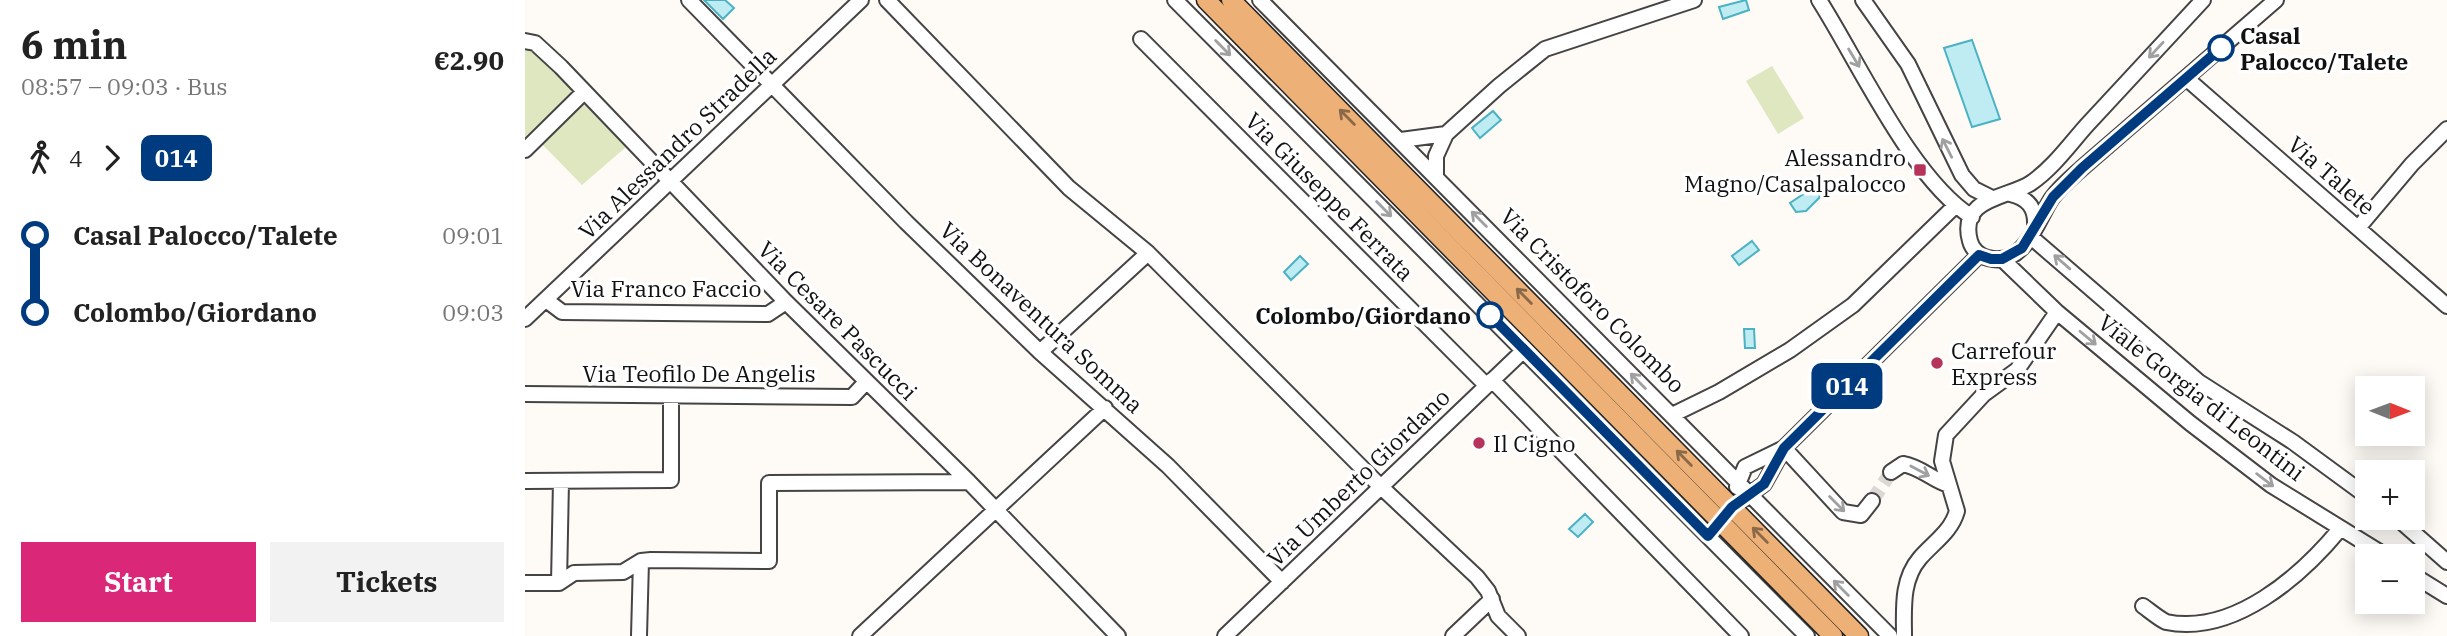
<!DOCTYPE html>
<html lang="en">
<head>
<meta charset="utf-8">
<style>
  :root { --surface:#fff; --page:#f2f2f2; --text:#222; --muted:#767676; --accent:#db2777 }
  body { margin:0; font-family:"IBM Plex Serif",serif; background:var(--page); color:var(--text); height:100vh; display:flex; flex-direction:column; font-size:26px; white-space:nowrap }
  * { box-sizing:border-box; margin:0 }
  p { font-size:23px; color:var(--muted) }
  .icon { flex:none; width:38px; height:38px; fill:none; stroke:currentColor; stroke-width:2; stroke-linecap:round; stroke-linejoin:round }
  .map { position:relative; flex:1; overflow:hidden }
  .drawer { display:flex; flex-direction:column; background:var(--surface); width:525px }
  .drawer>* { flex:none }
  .badge { padding:0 14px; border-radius:10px; font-size:24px; line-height:46px }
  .needle { width:46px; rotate:91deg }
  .controls { position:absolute; left:1830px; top:376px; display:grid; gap:14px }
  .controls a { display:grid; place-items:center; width:70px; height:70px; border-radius:0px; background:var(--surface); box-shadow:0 4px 18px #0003; font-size:35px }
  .map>.badge { position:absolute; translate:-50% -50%; box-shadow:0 0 0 4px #fff }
  .legs { display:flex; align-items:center; gap:10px; height:77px; padding:0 21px; font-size:23px }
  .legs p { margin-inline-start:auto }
  .summary { display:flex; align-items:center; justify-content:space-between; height:119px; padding:0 21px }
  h1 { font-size:38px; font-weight:800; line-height:52px }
  .button { display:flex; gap:14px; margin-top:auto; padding:14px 21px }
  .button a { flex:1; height:80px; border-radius:0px; background:var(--accent); color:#fff; font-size:28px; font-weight:800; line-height:80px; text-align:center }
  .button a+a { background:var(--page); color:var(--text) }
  ul { padding:0 21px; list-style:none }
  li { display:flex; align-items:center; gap:24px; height:77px; font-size:26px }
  li i { display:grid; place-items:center; width:10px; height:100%; margin:0 9px; background:currentColor }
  li i::after { content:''; width:18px; height:18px; margin:-9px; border:5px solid; border-radius:50%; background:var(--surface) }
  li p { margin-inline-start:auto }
  li:first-child i { background:linear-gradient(#0000 50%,currentColor 0) }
  li:last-child i { background:linear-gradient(currentColor 50%,#0000 0) }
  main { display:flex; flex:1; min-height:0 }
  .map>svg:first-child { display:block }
  .green { fill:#dfe7c1 }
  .water { fill:#beecf2; stroke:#4bb2c3; stroke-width:2 }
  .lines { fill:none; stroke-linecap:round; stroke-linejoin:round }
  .minor-tunnel { stroke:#dad7d4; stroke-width:14; stroke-dasharray:14 7; stroke-linecap:butt }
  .minor-casing { stroke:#444; stroke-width:18 }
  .major-casing { stroke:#222; stroke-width:21 }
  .minor { stroke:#fff; stroke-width:14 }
  .major { stroke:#edb177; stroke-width:18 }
  .oneway { stroke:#a0a0a0 }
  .oneway2 { stroke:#8a6949 }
  .line-1-casing { stroke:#fff; stroke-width:16 }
  .line-1 { stroke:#003b80; stroke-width:10 }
  .stop-1-dot { fill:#fff; stroke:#003b80; stroke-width:3.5 }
  .poi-dot { fill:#b6335c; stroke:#fff; stroke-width:2.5 }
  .labels { text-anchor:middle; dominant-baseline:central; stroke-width:7; stroke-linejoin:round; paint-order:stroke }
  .stop-label { font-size:23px; font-weight:bold; fill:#111; stroke:#fff; text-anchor:start }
  .street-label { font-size:23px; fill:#111; stroke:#fff }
  .poi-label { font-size:23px; fill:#111; stroke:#fff; text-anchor:start }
</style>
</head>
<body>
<main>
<section class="drawer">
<div class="summary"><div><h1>6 min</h1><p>08:57 – 09:03 · Bus</p></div><b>€2.90</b></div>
<div class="legs"><svg class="icon" aria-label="walk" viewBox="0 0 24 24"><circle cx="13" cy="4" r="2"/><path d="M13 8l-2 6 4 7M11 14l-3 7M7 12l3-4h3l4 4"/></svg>4<svg class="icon" aria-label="forward" viewBox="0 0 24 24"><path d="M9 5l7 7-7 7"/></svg><b class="badge" style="background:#003b80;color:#fff">014</b></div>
<ul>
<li><i style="color:#003b80"></i><b>Casal Palocco/Talete</b><p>09:01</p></li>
<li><i style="color:#003b80"></i><b>Colombo/Giordano</b><p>09:03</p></li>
</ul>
<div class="button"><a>Start</a><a>Tickets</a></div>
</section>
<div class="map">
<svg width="1922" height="636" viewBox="0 0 1922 636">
  <rect width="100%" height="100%" fill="#fefaf6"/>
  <path class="green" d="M0 41 108 141 57 185 12 139 0 150Z
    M1247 66 1279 118 1253 134 1221 81Z"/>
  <path class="water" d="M200 0 209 8 198 19 179 0Z
    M1221 0 1224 10 1198 19 1194 7Z
    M1447 40 1475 119 1447 127 1419 48Z
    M968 111 976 120 955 138 947 128Z
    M1289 187 1295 197 1281 211 1271 212 1265 203Z
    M1227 241 1234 250 1214 265 1207 256Z
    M775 256 783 264 766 280 759 272Z
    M1219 329H1229L1230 348H1220Z
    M1060 514 1068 522 1053 537 1044 529Z"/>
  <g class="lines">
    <path class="minor-tunnel" d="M1347 501 1366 472"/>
    <g class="minor-casing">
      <path id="minor" d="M164 0 381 222 515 352 643 466 757 582
        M362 0 544 188 623 253 854 485 952 577 963 591 973 616 993 636
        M650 0 1282 636
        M735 0 1365 636
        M1294 0C1333 61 1387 180 1447 217
        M1338 0 1383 64 1437 175 1449 189 1465 197
        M1678 0C1639 42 1601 83 1562 125 1545 144 1528 168 1506 183 1484 198 1433 197 1445 241 1447 249 1454 256 1463 258 1500 268 1512 220 1527 198 1535 187 1547 177 1557 168L1751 0
        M616 39 961 385
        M0 41 10 43 36 67 261 302 444 482 593 636
        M1661 78 1922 306
        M876 140 921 134
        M0 150 59 92
        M911 176V156L921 134 974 86 1020 49 1169 0
        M1485 194C1503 198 1511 208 1510 226
        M1833 228 1887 164 1922 129
        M1506 237 1674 382 1768 442 1843 497
        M1477 259 1532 312 1665 423 1746 485 1861 556
        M21 300 37 312 243 314 261 302
        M0 319 336 0
        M515 352 623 253
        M967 380 1216 636
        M0 394 327 397 341 382
        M1147 415 1194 392 1265 350 1328 305 1430 206
        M1259 448 1318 512 1336 515 1347 501
        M1366 472 1378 464C1396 467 1407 480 1424 485
        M0 481 146 480V398
        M1212 487 1220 467 1259 448
        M1872 518 1922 562
        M1189 529 1207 507 1239 484 1259 448 1454 255
        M1888 575 1922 596
        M0 583H34L49 573 98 572 116 561 126 560 244 561V483L444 482
        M34 583 36 481
        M1618 606C1625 611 1633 618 1641 622 1709 636 1777 575 1815 529
        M114 636 116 561
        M335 636 580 408
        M700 636 998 351
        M928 636 967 599
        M1379 636C1379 609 1376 580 1395 558 1409 542 1426 532 1432 511L1417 461 1421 435 1459 394 1492 370 1532 312"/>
    </g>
    <g class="major-casing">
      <path id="major" d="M681 0 1308 636
        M706 0 1334 636"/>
    </g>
    <use href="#minor" class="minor"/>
    <use href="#major" class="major"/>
  </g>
  <defs><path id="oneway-shaft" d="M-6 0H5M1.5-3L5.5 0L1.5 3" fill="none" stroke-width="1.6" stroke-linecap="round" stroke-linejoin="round" transform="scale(1.75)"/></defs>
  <g class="oneway">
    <use href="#oneway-shaft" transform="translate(698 48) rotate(45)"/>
    <use href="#oneway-shaft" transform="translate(1631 50) rotate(133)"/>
    <use href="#oneway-shaft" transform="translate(1329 58) rotate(59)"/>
    <use href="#oneway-shaft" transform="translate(1422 148) rotate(-117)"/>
    <use href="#oneway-shaft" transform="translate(859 209) rotate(45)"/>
    <use href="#oneway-shaft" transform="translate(954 219) rotate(-135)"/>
    <use href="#oneway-shaft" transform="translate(1537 262) rotate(-139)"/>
    <use href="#oneway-shaft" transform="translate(1563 338) rotate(40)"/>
    <use href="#oneway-shaft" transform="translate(1113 381) rotate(-135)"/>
    <use href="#oneway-shaft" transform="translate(1395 471) rotate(28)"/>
    <use href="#oneway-shaft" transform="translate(1740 480) rotate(37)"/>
    <use href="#oneway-shaft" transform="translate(1312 504) rotate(45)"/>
    <use href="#oneway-shaft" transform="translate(1316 588) rotate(-135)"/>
  </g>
  <g class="oneway2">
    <use href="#oneway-shaft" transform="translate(822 117) rotate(-135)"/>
    <use href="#oneway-shaft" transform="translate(999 296) rotate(-135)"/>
    <use href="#oneway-shaft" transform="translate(1159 458) rotate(-135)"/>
    <use href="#oneway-shaft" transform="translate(1235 535) rotate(-135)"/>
  </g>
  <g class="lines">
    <g class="line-1-casing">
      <path id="line-1" d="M965 315 1183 536 1207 507 1239 484 1259 448 1454 255 1466 259H1477L1497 248 1528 197 1557 168 1696 48"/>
    </g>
    <use href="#line-1" class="line-1"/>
  </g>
  <g class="stop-1-dot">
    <circle cx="1696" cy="48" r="12"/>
    <circle cx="965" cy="315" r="12"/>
  </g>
  <g class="poi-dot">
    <rect x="1388" y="163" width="14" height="14" rx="3.5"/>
    <circle cx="1412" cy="363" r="7"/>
    <circle cx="954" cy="443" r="7"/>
  </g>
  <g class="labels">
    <g class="stop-label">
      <text x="1715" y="35">Casal<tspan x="1715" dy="26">Palocco/Talete</tspan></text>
      <text x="946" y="315" text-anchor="end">Colombo/Giordano</text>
    </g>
    <g class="street-label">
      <text transform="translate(152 143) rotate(-44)">Via Alessandro Stradella</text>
      <text transform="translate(1807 175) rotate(41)">Via Talete</text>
      <text transform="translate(805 196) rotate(45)">Via Giuseppe Ferrata</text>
      <text x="141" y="288">Via Franco Faccio</text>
      <text transform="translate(1068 300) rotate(45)">Via Cristoforo Colombo</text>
      <text transform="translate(517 317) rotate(43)">Via Bonaventura Somma</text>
      <text transform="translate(313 320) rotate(45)">Via Cesare Pascucci</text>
      <text x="174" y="373">Via Teofilo De Angelis</text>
      <text transform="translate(1677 397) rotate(38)">Viale Gorgia di Leontini</text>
      <text transform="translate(833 477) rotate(-44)">Via Umberto Giordano</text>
    </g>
    <g class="poi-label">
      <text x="1381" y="157" text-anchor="end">Alessandro<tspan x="1381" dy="26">Magno/Casalpalocco</tspan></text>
      <text x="1426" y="350">Carrefour<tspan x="1426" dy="26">Express</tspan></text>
      <text x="968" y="443">Il Cigno</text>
    </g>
  </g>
</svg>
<div class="controls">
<a><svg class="needle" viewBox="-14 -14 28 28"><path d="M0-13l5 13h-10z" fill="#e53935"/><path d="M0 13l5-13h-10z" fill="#767676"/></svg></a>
<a>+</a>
<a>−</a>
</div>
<b class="badge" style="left:1322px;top:386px;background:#003b80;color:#fff">014</b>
</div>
</main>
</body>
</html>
